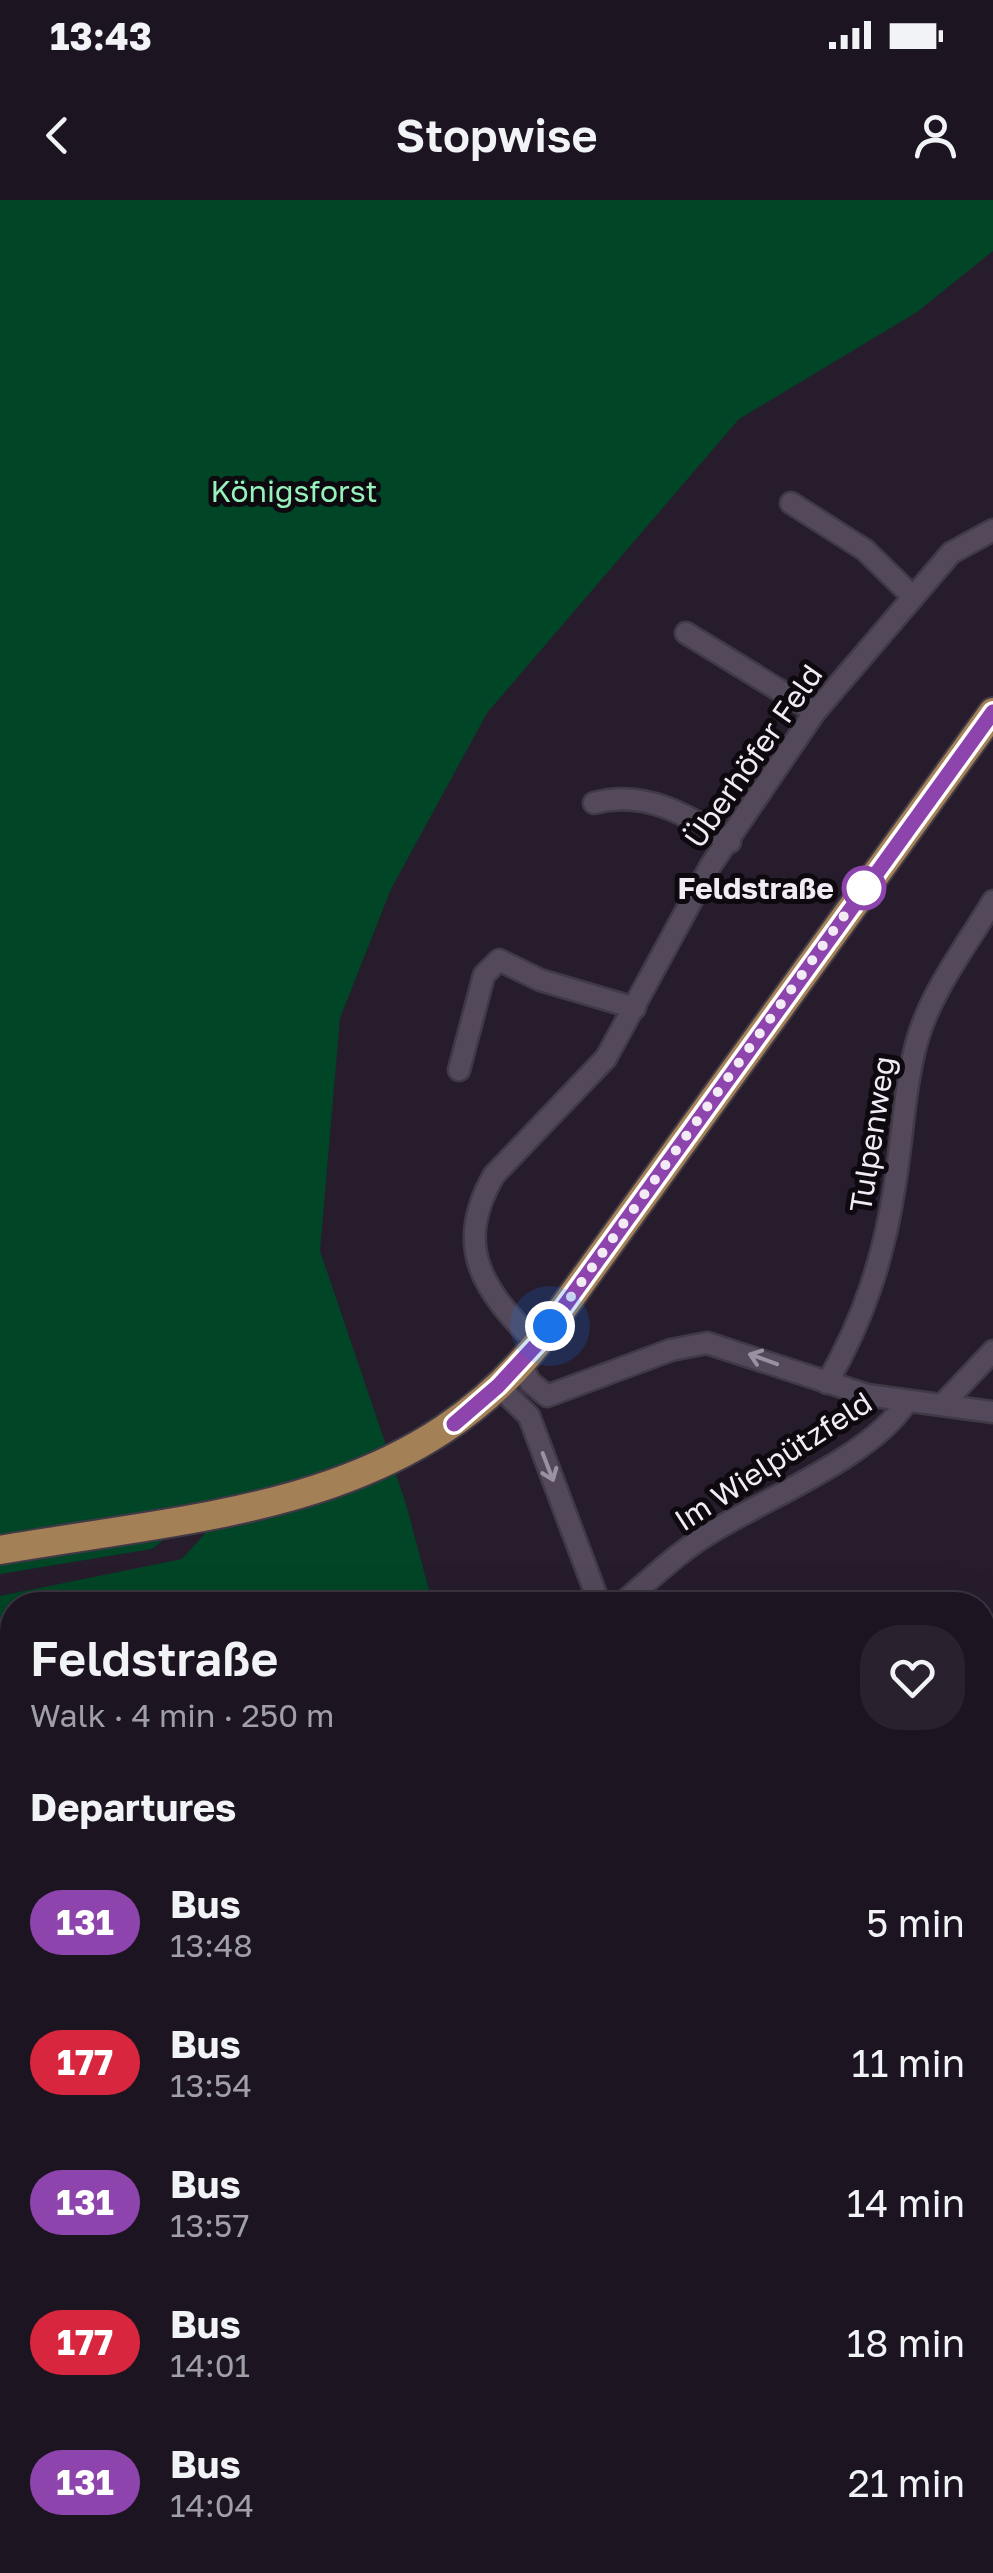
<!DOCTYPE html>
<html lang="en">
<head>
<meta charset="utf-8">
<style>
  :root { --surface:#1c1521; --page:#29222e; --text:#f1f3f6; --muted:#a09fa5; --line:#3a343f }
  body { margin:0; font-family:"Golos Text",sans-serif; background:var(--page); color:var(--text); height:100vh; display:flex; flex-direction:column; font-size:38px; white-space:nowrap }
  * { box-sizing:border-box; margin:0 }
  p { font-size:32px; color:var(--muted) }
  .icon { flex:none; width:55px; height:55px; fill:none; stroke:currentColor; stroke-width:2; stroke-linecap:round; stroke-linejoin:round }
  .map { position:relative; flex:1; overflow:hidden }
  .details { position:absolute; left:0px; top:1392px; width:995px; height:982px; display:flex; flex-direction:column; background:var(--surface); border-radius:40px 40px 0 0; box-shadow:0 10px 40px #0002,0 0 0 2px var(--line) }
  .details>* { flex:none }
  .badge { padding:0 20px; border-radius:32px; font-size:35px; line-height:65px }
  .you { position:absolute; width:50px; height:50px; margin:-25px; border:8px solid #fff; border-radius:50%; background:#1a73e8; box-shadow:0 0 0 15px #1a73e833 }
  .map>.badge { position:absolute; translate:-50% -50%; box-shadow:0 0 0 5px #fff }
  h2 { padding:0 30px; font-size:38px; line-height:90px }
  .round { display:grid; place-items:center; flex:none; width:105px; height:105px; border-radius:40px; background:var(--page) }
  .summary { display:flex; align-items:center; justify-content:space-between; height:170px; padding:0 30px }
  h1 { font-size:48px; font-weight:600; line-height:75px }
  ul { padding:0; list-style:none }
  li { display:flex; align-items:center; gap:30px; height:140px; padding:0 30px }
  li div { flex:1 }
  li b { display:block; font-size:38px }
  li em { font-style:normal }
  li .badge { min-width:110px; font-weight:700; text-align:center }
  .status { display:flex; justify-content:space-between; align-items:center; height:70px; padding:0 50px; background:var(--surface); direction:ltr }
  .status svg { height:28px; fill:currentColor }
  header { display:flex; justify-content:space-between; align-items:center; height:130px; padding:0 30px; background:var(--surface); font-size:45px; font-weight:600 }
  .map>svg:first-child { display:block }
  .green { fill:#004526 }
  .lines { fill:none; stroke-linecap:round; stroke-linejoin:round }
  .stream { stroke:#000a10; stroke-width:4 }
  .minor-casing { stroke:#413946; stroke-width:25 }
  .major-casing { stroke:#413946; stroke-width:32 }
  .minor { stroke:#54495b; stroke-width:20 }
  .major { stroke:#a38056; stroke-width:28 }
  .oneway { stroke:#9b92a1 }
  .line-casing { stroke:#fff; stroke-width:22 }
  .line { stroke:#8e44ad; stroke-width:15 }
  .walk { stroke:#f2ebf6; stroke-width:10; stroke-dasharray:0 18 }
  .stop-dot { fill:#fff; stroke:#8e44ad; stroke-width:5 }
  .labels { text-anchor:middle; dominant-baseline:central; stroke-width:10; stroke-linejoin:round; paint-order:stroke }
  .park-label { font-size:30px; fill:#97f1bc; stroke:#0d090f }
  .street-label { font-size:30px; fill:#f2ebf6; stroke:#0d090f }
  .stop-label { font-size:30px; font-weight:bold; fill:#f2ebf6; stroke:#0d090f; text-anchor:end }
</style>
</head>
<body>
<div class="status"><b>13:43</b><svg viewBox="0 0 49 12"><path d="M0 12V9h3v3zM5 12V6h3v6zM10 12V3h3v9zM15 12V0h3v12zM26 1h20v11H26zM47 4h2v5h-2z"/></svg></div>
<header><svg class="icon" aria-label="back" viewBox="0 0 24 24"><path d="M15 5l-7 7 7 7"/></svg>Stopwise<svg class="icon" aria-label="person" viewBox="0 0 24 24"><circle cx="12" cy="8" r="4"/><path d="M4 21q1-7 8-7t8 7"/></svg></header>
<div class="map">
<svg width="993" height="2373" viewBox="0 0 993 2373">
  <rect width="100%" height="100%" fill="#261c2c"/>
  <path class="green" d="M0 0H993V51L917 112 739 219 487 513 391 689 340 818 320 1051 406 1304 433 1405H12V2205L0 2180V1396L182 1359 217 1320 180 1327 152 1349 0 1374Z
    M993 1481V1660L983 1666V1490Z"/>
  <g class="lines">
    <path class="stream" d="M0 1525 12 1524
      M0 1933 12 1930
      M0 2045 12 2069"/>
    <g class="minor-casing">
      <path id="minor" d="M791 303 865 350 911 395
        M686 433 815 512
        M594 603C645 589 687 615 730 642
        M459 870 484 775 499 760 540 780 635 808
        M537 1144C484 1091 452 1048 494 975L606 858 711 665 815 512 951 353 993 330
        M521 1164 530 1182 547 1196 671 1150 707 1143 867 1195 993 1212
        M827 1183C864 1119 884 1057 895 984 903 935 904 889 917 841 931 791 967 745 993 701
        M498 1186 529 1216 600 1405
        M942 1205 993 1151
        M620 1405C649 1381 678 1352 710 1333 766 1298 873 1256 907 1201
        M983 1468 993 1461
        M982 1844 993 1855
        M0 2116 12 2143
        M982 2278 993 2281
        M123 2362 130 2373
        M0 2372 12 2361
        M291 2373 306 2362"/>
    </g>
    <g class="major-casing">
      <path id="major" d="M0 1350C194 1316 404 1310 537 1144L993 512
        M982 1818 993 1812
        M720 2373 724 2362"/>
    </g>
    <use href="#minor" class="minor"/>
    <use href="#major" class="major"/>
  </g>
  <defs><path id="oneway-shaft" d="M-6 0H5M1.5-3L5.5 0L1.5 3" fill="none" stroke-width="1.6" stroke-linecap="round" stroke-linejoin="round" transform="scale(2.5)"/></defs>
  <g class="oneway">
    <use href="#oneway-shaft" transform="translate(763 1159) rotate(-160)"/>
    <use href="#oneway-shaft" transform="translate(548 1267) rotate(69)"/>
  </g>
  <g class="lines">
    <g class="line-casing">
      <path id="line" d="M454 1224 498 1186 537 1144 993 512"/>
    </g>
    <use href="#line" class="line"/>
    <path class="walk" d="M550 1126 864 688"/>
  </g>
  <circle class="stop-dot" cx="864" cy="688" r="20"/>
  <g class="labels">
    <g class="park-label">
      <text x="294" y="291">Königsforst</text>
    </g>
    <g class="street-label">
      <text transform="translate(753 556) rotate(-55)">Überhöfer Feld</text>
      <text transform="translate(872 934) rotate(-81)">Tulpenweg</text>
      <text transform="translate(773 1261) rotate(-33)">Im Wielpützfeld</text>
    </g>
    <g class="stop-label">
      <text x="834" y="688">Feldstraße</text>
    </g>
  </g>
</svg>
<div class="you" style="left:550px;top:1126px"></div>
<section class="details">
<div class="summary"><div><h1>Feldstraße</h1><p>Walk · 4 min · 250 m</p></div><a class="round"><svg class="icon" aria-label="heart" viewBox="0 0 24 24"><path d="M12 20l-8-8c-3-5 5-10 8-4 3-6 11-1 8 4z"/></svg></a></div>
<h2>Departures</h2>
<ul>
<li><span class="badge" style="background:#8e44ad;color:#fff">131</span><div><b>Bus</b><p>13:48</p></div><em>5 min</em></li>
<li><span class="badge" style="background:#d7263d;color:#fff">177</span><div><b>Bus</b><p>13:54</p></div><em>11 min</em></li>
<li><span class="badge" style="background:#8e44ad;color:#fff">131</span><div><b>Bus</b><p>13:57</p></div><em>14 min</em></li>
<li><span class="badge" style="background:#d7263d;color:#fff">177</span><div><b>Bus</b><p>14:01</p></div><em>18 min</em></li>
<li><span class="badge" style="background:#8e44ad;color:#fff">131</span><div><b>Bus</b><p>14:04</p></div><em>21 min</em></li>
</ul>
</section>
</div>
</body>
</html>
